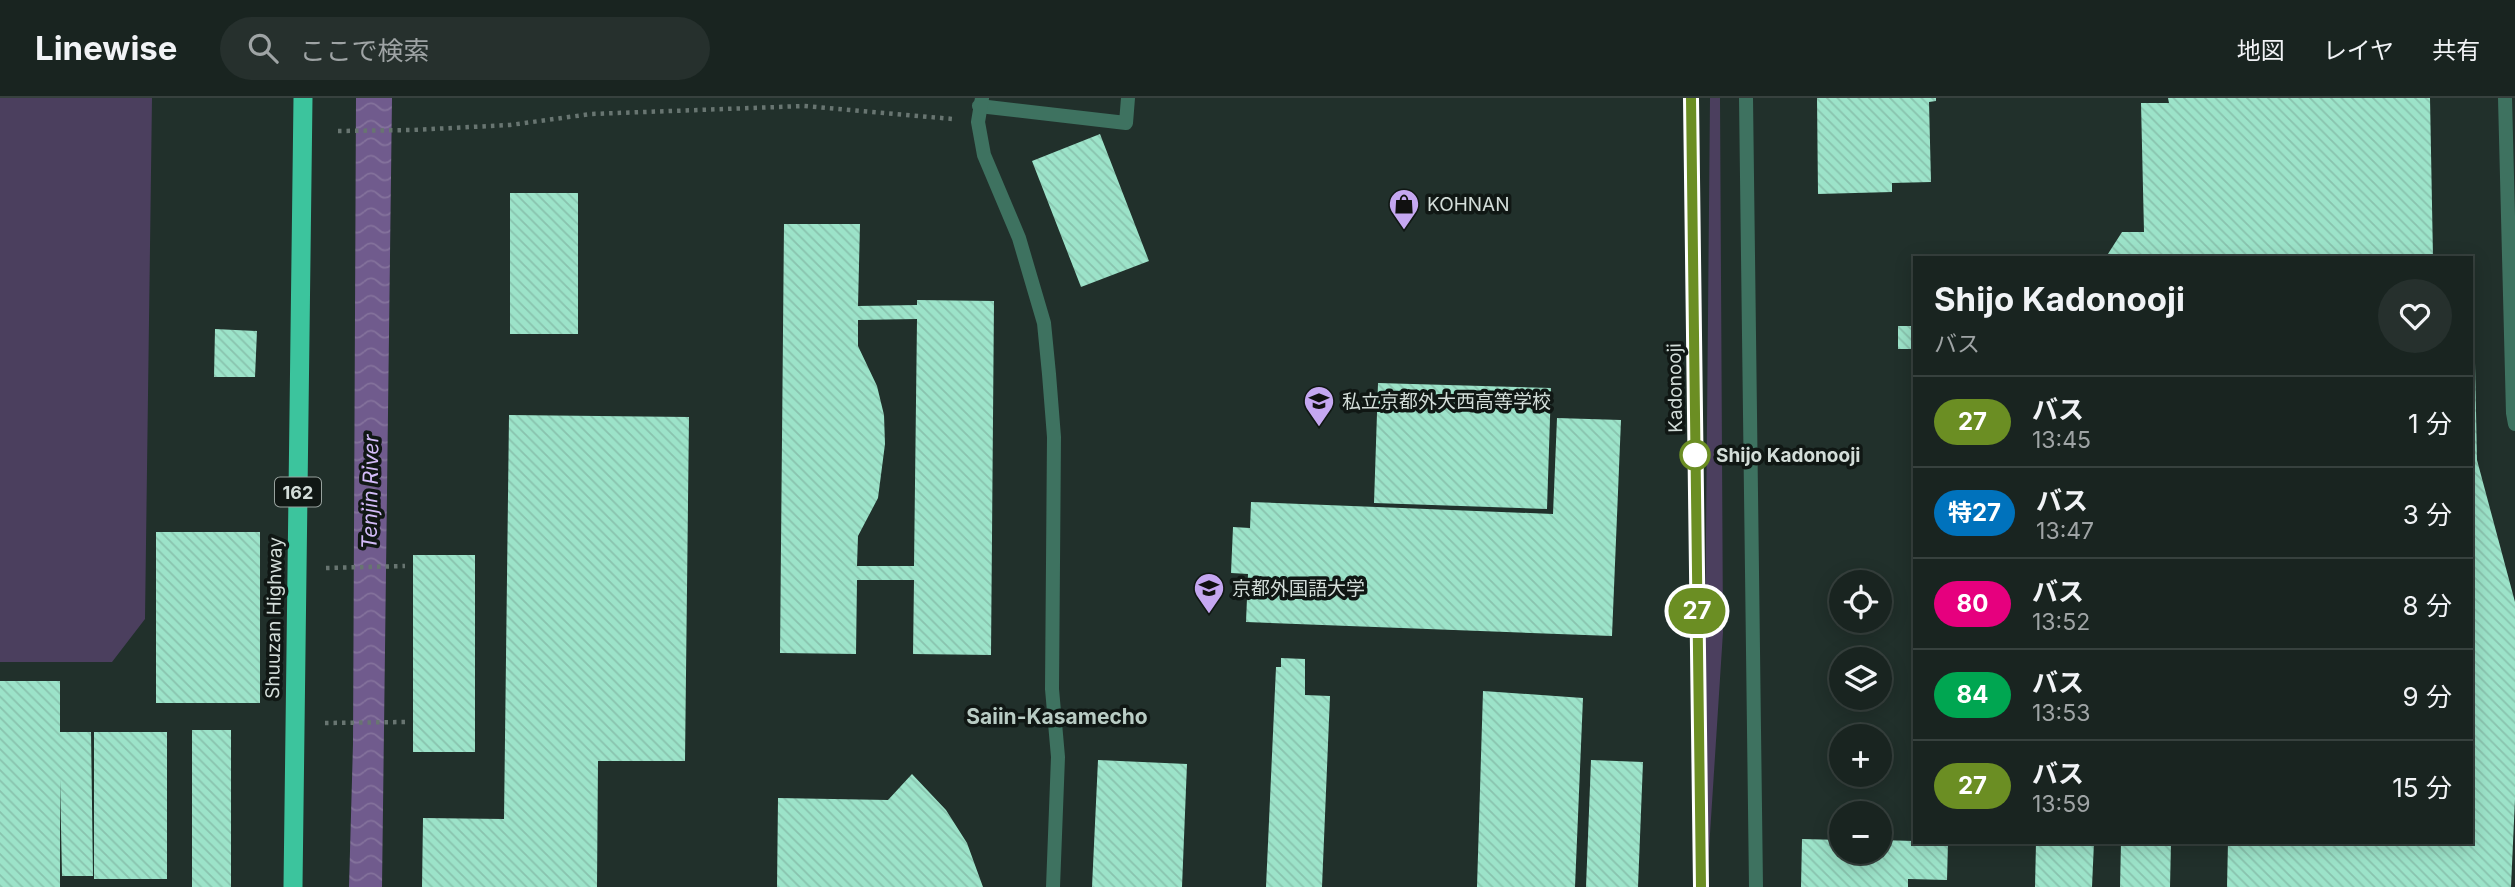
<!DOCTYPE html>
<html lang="ja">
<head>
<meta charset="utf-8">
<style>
  :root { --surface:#192420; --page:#26302d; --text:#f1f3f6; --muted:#9fa4a5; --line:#37413e }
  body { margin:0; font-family:Inter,"Noto Sans JP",sans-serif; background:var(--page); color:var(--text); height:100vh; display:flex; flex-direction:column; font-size:26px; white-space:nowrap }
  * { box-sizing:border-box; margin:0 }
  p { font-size:23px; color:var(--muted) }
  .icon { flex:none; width:38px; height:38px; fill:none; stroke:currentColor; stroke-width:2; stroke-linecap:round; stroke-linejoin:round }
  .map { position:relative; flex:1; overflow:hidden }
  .side { position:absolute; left:1913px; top:158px; width:560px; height:588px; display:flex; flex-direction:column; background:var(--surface); border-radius:0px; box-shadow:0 4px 18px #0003,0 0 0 2px var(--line) }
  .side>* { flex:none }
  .badge { padding:0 14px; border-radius:23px; font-size:24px; line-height:46px }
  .buttons { position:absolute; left:1829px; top:472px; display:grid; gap:14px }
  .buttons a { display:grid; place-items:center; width:63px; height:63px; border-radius:50%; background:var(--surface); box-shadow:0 4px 18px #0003,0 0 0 2px var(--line); font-size:35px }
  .map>.badge { position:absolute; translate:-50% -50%; box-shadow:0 0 0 4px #fff }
  .round { display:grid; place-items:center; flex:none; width:74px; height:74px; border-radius:37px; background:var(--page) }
  .summary { display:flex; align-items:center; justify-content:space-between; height:119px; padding:0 21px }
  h1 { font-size:33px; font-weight:700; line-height:52px }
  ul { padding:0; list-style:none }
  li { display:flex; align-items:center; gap:21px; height:91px; padding:0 21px; border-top:2px solid var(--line) }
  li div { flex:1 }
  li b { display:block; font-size:26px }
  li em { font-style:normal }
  li .badge { min-width:77px; font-weight:700; text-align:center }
  header { display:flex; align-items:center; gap:42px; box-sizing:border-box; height:98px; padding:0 35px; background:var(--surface); border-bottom:2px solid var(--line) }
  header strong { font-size:33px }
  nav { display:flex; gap:38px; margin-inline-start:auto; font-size:24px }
  .search { width:490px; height:63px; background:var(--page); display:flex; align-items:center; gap:18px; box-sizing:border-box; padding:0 24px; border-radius:38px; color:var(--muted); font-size:26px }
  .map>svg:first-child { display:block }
  .green { fill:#4b3f5e }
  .water { fill:url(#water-waves) }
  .building { fill:url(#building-back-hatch); fill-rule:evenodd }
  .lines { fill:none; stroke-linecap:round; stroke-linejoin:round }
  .path { stroke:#687571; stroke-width:4.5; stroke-dasharray:3.5 5; stroke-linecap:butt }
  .service { stroke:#3e7260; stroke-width:14 }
  .minor { stroke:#3e7260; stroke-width:14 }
  .tertiary { stroke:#3e7260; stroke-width:14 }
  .trunk { stroke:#3cc49d; stroke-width:19 }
  .line-casing { stroke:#fff; stroke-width:16 }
  .line { stroke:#6b8e23; stroke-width:10 }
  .stop-dot { fill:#fff; stroke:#6b8e23; stroke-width:3.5 }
  .labels { text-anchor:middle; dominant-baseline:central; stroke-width:7; stroke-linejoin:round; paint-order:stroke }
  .shield { fill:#101714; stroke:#98a29e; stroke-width:2 }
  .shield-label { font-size:18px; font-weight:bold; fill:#d3ddd9 }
  .poi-label { font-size:19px; fill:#d3ddd9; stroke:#101714; text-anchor:start }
  .street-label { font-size:19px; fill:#d3ddd9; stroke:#101714 }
  .stop-label { font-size:19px; font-weight:bold; fill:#d3ddd9; stroke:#101714; text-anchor:start }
  .water-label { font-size:21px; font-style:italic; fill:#d4bcf9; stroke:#101714 }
  .neighbourhood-label { font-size:21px; font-weight:bold; fill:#b9ccc4; stroke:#101714 }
</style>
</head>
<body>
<header>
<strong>Linewise</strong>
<div class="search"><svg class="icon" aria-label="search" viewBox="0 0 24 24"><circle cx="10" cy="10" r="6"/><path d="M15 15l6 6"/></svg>ここで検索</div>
<nav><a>地図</a><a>レイヤ</a><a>共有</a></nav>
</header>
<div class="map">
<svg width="2515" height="789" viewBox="0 0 2515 789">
  <defs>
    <pattern id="water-waves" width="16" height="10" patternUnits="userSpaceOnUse" patternTransform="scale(1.75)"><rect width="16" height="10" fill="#705b8d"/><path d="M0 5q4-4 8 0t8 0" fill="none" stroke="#84729c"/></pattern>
    <pattern id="building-back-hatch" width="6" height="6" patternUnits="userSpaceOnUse" patternTransform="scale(1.75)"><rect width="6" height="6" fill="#9ce3c9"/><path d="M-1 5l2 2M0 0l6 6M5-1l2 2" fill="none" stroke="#89c3ae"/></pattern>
  </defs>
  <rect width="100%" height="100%" fill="#21302b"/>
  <path class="green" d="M0 0H152L145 521 112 564H0Z
    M1710 0H1720L1723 534 1708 767 1703 763Z"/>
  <path class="water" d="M356 0H392L382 789H349L353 646Z"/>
  <path class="building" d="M1817 0H1936V3L1929 4 1931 84 1892 85V94L1818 96Z
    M2168 0H2430L2433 159H2106L2122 134H2144L2141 5H2169Z
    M1100 36 1149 163 1081 189 1032 63Z
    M510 95H578V236H510Z
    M784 126H860L858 208 917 207V202L994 203 991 557 913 556 914 482H857L856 556 780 555ZM917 221 914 468H857L858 438 878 400 885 346 884 317 877 288 858 248V222Z
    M1898 228H1914V251H1898Z
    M215 231 257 233 255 279H214Z
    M2471 265H2475L2477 362 2515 504V701L2511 789H2227L2228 744H2471Z
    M1378 285 1551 290 1547 411 1374 405Z
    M509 317 689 319 685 663H598L597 789H422L423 720 504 721Z
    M1557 320 1621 322 1612 538 1246 524 1248 476 1231 475 1233 429 1250 430 1251 404 1553 416Z
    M156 434H260V605H156Z
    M413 457H475V654H413Z
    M1281 560 1305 561V597L1330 598 1322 789H1266L1276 569H1281Z
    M0 583H60V634H91L93 778H62L60 681V789H0Z
    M1483 593 1583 600 1575 789H1477Z
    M192 632H231V789H192Z
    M94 634H167V781H94Z
    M1098 662 1187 666 1182 789H1092Z
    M1591 662 1643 664 1638 789H1586Z
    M912 676 946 712 967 745 983 789H777L778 700 888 702Z
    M1802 741 1841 742V754H1880V742L1948 744 1947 782 1908 781V789H1801Z
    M2036 744H2094L2092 789H2035Z
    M2121 744H2171L2170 789H2120Z"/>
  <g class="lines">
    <path class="path" d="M338 33 412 32 510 27 591 16 804 8 953 21
      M326 470 405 468
      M325 625 406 624"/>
    <path class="service" d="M979 8 1126 25 1128 0"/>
    <path class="minor" d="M982 0 978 24 984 57 1019 140 1044 225 1049 276 1054 339 1052 591 1058 659 1053 789
      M2505 0 2513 315 2515 326"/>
    <path class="tertiary" d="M1691 0 1701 789
      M1746 0 1756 789"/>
    <path class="trunk" d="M293 789 303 0"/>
  </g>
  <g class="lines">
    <g class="line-casing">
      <path id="line" d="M1691 0 1701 789"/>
    </g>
    <use href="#line" class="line"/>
  </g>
  <defs>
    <g id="shop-pin" transform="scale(1.575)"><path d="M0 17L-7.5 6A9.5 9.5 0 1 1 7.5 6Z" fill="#c5a7f1" stroke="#101714"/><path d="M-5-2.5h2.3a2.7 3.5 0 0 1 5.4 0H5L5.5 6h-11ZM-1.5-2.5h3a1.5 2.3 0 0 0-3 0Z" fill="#111"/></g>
    <g id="school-pin" transform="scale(1.575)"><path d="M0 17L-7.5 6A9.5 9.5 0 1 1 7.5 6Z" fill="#c5a7f1" stroke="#101714"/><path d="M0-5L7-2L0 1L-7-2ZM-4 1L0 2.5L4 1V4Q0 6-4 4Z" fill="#111"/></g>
    <g id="university-pin" transform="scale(1.575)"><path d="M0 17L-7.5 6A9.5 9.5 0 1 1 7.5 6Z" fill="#c5a7f1" stroke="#101714"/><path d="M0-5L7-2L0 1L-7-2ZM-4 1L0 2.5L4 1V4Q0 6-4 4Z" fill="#111"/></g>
  </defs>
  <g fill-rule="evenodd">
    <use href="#shop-pin" x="1404" y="106"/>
    <use href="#school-pin" x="1319" y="303"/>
    <use href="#university-pin" x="1209" y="490"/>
  </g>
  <circle class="stop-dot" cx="1695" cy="357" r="14"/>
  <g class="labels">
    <rect class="shield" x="275" y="379.5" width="46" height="29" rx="5"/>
    <g class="shield-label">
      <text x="298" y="394">162</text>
    </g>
    <g class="poi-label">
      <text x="1427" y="106">KOHNAN</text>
      <text x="1342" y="303">私立京都外大西高等学校</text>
      <text x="1232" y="490">京都外国語大学</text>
    </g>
    <g class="street-label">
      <text transform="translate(1675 290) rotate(-91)">Kadonooji</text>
      <text transform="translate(274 520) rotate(-89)">Shuuzan Highway</text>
    </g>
    <g class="stop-label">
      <text x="1716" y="357">Shijo Kadonooji</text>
    </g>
    <g class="water-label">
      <text transform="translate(370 394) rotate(-89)">Tenjin River</text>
    </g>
    <g class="neighbourhood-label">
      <text x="1057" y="618">Saiin-Kasamecho</text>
    </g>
  </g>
</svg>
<div class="buttons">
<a><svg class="icon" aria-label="locate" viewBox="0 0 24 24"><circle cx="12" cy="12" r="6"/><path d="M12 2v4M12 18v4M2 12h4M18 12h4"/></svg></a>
<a><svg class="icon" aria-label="layers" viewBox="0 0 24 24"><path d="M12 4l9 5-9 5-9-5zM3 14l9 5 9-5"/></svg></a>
<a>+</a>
<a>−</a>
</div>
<b class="badge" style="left:1697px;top:513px;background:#6b8e23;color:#fff">27</b>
<section class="side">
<div class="summary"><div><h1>Shijo Kadonooji</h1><p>バス</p></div><a class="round"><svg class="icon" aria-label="heart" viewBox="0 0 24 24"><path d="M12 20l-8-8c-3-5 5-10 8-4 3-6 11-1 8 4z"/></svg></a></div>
<ul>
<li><span class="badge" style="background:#6b8e23;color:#fff">27</span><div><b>バス</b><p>13:45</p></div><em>1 分</em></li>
<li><span class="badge" style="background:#0072bc;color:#fff">特27</span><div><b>バス</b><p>13:47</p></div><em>3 分</em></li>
<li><span class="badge" style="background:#e6007e;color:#fff">80</span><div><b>バス</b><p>13:52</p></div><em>8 分</em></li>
<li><span class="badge" style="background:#00a651;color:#fff">84</span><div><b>バス</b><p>13:53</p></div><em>9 分</em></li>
<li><span class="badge" style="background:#6b8e23;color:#fff">27</span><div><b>バス</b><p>13:59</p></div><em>15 分</em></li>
</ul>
</section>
</div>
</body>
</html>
